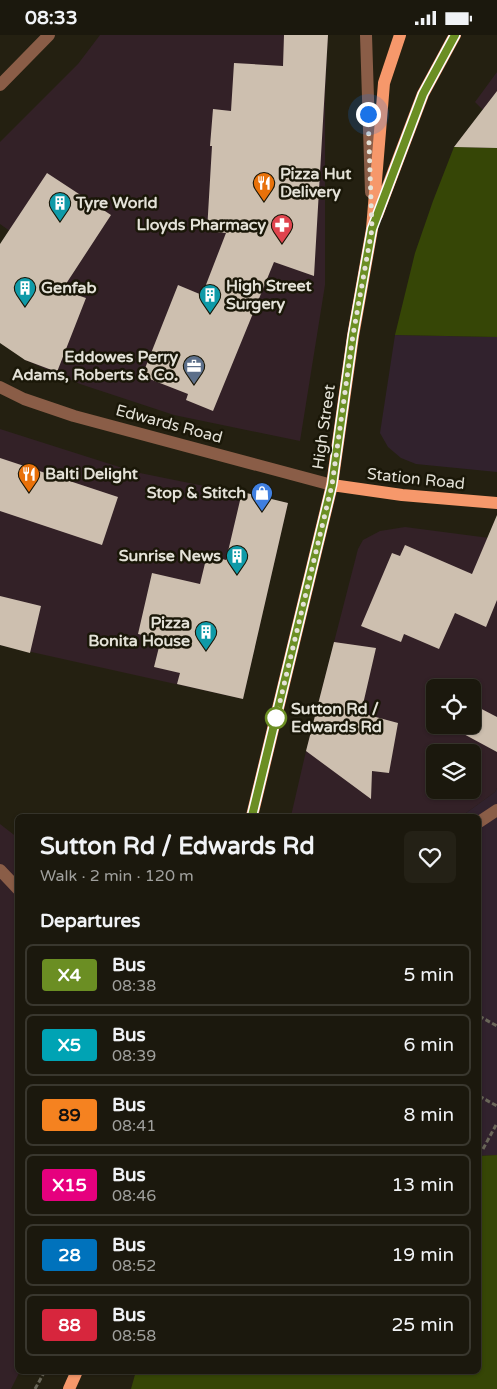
<!DOCTYPE html>
<html lang="en">
<head>
<meta charset="utf-8">
<style>
  :root { --surface:#1b180d; --page:#242116; --text:#f1f3f6; --muted:#a0a09d; --line:#39372e }
  body { margin:0; font-family:"Varela Round",sans-serif; background:var(--page); color:var(--text); height:100vh; display:flex; flex-direction:column; font-size:19px; white-space:nowrap }
  * { box-sizing:border-box; margin:0 }
  p { font-size:16px; color:var(--muted) }
  .icon { flex:none; width:28px; height:28px; fill:none; stroke:currentColor; stroke-width:2; stroke-linecap:round; stroke-linejoin:round }
  .map { position:relative; flex:1; overflow:hidden }
  .sheet { position:absolute; left:15px; top:779px; width:466px; height:560px; display:flex; flex-direction:column; background:var(--surface); border-radius:8px; box-shadow:0 1px 4px #0004,0 0 0 1px var(--line) }
  .sheet>* { flex:none }
  .badge { padding:0 10px; border-radius:4px; font-size:18px; line-height:32px }
  .fabs { position:absolute; left:426px; top:644px; display:grid; gap:10px }
  .fabs a { display:grid; place-items:center; width:55px; height:55px; border-radius:8px; background:var(--surface); box-shadow:0 1px 4px #0004,0 0 0 1px var(--line); font-size:25px }
  .you { position:absolute; width:25px; height:25px; margin:-12px; border:4px solid #fff; border-radius:50%; background:#1a73e8; box-shadow:0 0 0 8px #1a73e833 }
  .map>.badge { position:absolute; translate:-50% -50%; box-shadow:0 0 0 2px #fff }
  h2 { padding:0 25px; font-size:19px; line-height:45px }
  .round { display:grid; place-items:center; flex:none; width:52px; height:52px; border-radius:8px; background:var(--page) }
  .headline { display:flex; align-items:center; justify-content:space-between; height:85px; padding:0 25px }
  h1 { font-size:24px; font-weight:700; line-height:38px }
  ul { padding:0; list-style:none }
  li { display:flex; align-items:center; gap:15px; height:62px; margin:0 10px 8px; padding:0 15px; border:2px solid var(--line); border-radius:8px }
  li div { flex:1 }
  li b { display:block; font-size:19px }
  li em { font-style:normal }
  li .badge { min-width:55px; font-weight:700; text-align:center }
  .status { display:flex; justify-content:space-between; align-items:center; height:35px; padding:0 25px; background:var(--surface); direction:ltr }
  .status svg { height:14px; fill:currentColor }
  .map>svg:first-child { display:block }
  .commercial { fill:#332127; fill-rule:evenodd }
  .education { fill:#31222d }
  .green { fill:#364606 }
  .building { fill:#cdbfaf }
  .lines { fill:none; stroke-linecap:round; stroke-linejoin:round }
  .path { stroke:#6a6759; stroke-width:3; stroke-dasharray:5 2.5; stroke-linecap:butt }
  .minor { stroke:#8a5d47; stroke-width:12 }
  .major { stroke:#f6986b; stroke-width:12 }
  .line-casing { stroke:#fff; stroke-width:11 }
  .line { stroke:#6b8e23; stroke-width:8 }
  .walk { stroke:#e4e2d8; stroke-width:5; stroke-dasharray:0 9 }
  .stop-dot { fill:#fff; stroke:#6b8e23; stroke-width:2.5 }
  .labels { text-anchor:middle; dominant-baseline:central; stroke-width:5; stroke-linejoin:round; paint-order:stroke }
  .poi-label { font-size:16px; font-weight:bold; fill:#e4e2d8; stroke:#1a1708; text-anchor:start }
  .street-label { font-size:16px; fill:#e4e2d8; stroke:#1a1708 }
  .stop-label { font-size:16px; font-weight:bold; fill:#e4e2d8; stroke:#1a1708; text-anchor:start }
</style>
</head>
<body>
<div class="status"><b>08:33</b><svg viewBox="0 0 49 12"><path d="M0 12V9h3v3zM5 12V6h3v6zM10 12V3h3v9zM15 12V0h3v12zM26 1h20v11H26zM47 4h2v5h-2z"/></svg></div>
<div class="map">
<svg width="497" height="1354" viewBox="0 0 497 1354">
  <rect width="100%" height="100%" fill="#242011"/>
  <path class="commercial" d="M100 0H328L325 62V250L300 406 174 380 80 349 23 324 68 237 0 189V107L78 29Z
    M497 37V113L454 112 483 75 475 67Z
    M0 394 135 437 288 468 243 664 0 610Z
    M405 492 497 504V753L495 757 462 781H291L306 716 358 514 363 505 380 496ZM435 652H472V690H435ZM435 718H472V755H435Z
    M0 789 18 803V1336H20L11 1354H0Z"/>
  <path class="education" d="M395 300 497 302V437L416 429 401 423 388 412 380 398Z
    M497 753V1120L479 1121V781H462L495 757Z"/>
  <path class="green" d="M454 112 497 113V302L395 300 415 218 433 166Z
    M497 1120V1354H131L136 1336H479V1121Z"/>
  <path class="building" d="M284 0H328L314 241 274 227 213 376 186 365 188 359 142 341 178 250 202 260 226 198 207 196 212 111H210L213 74 231 76 234 28 283 31Z
    M497 56V113L454 112Z
    M47 138 111 180 62 255 86 263 57 337 25 325 0 308V209Z
    M0 423 118 462 102 510 0 476Z
    M242 457 288 468 243 664 177 649 180 638 154 632 161 604 138 599 152 538 200 549 207 520 226 525Z
    M497 480V565L486 592 455 578 439 614 404 599 401 607 361 591 392 518 400 521 405 510 472 539Z
    M0 561 41 571 30 618 0 610Z
    M334 607 376 613 361 678 398 688 389 738 372 736 371 764 306 716Z
    M472 669 497 682V717L447 690H472Z"/>
  <g class="lines">
    <path class="path" d="M479 981 497 991
      M479 1061 497 1071
      M483 1114 496 1090
      M35 1354 45 1336"/>
    <path class="minor" d="M366 0 371 157
      M0 50 49 0
      M0 352 24 364 74 381 332 450
      M479 787 497 775
      M0 835 18 854"/>
    <path class="major" d="M377 180 423 59 455 0
      M332 450 402 460 497 468
      M252 781 332 450 353 301 372 194 384 48 400 0
      M69 1354 77 1336"/>
  </g>
  <g class="lines">
    <g class="line-casing">
      <path id="line" d="M252 781 332 450 353 300 372 194 423 59 455 0"/>
    </g>
    <use href="#line" class="line"/>
    <path class="walk" d="M276 683 332 450 353 300 372 194 368 79"/>
  </g>
  <defs>
    <g id="restaurant-pin" transform="scale(1.125)"><path d="M0 17L-7.5 6A9.5 9.5 0 1 1 7.5 6Z" fill="#e8710a" stroke="#1a1708"/><path d="M-5-6h1v4h1v-4h1v4h1v-4h1v5L-1.5 .5V6h-2V.5L-5-1ZM5-6V6H3V1.5H1.5Q1.5-4 5-6Z" fill="#fff"/></g>
    <g id="building-pin" transform="scale(1.125)"><path d="M0 17L-7.5 6A9.5 9.5 0 1 1 7.5 6Z" fill="#0f9aa8" stroke="#1a1708"/><path d="M-4-6H4V6H1V3H-1V6H-4ZM-2.5-4.3h1.7v1.8h-1.7ZM.8-4.3h1.7v1.8H.8ZM-2.5-1h1.7V.8h-1.7ZM.8-1h1.7V.8H.8Z" fill="#fff"/></g>
    <g id="pharmacy-pin" transform="scale(1.125)"><path d="M0 17L-7.5 6A9.5 9.5 0 1 1 7.5 6Z" fill="#e0444e" stroke="#1a1708"/><path d="M-2-6h4v4h4v4h-4v4h-4v-4h-4v-4h4Z" fill="#fff"/></g>
    <g id="office-pin" transform="scale(1.125)"><path d="M0 17L-7.5 6A9.5 9.5 0 1 1 7.5 6Z" fill="#5c6f8a" stroke="#1a1708"/><path d="M-6-3h4V-5.5h4V-3h4V5H-6ZM-1-4.5V-3h2v-1.5ZM-6 0V1H6V0Z" fill="#fff"/></g>
    <g id="shop-pin" transform="scale(1.125)"><path d="M0 17L-7.5 6A9.5 9.5 0 1 1 7.5 6Z" fill="#3f7fe0" stroke="#1a1708"/><path d="M-5-2.5h2.3a2.7 3.5 0 0 1 5.4 0H5L5.5 6h-11ZM-1.5-2.5h3a1.5 2.3 0 0 0-3 0Z" fill="#fff"/></g>
  </defs>
  <g fill-rule="evenodd">
    <use href="#restaurant-pin" x="264" y="148"/>
    <use href="#building-pin" x="60" y="168"/>
    <use href="#pharmacy-pin" x="282" y="190"/>
    <use href="#building-pin" x="25" y="253"/>
    <use href="#building-pin" x="210" y="260"/>
    <use href="#office-pin" x="194" y="331"/>
    <use href="#restaurant-pin" x="29" y="439"/>
    <use href="#shop-pin" x="262" y="458"/>
    <use href="#building-pin" x="237" y="521"/>
    <use href="#building-pin" x="206" y="597"/>
  </g>
  <circle class="stop-dot" cx="276" cy="683" r="10"/>
  <g class="labels">
    <g class="poi-label">
      <text x="280" y="139">Pizza Hut<tspan x="280" dy="18">Delivery</tspan></text>
      <text x="76" y="168">Tyre World</text>
      <text x="266" y="190" text-anchor="end">Lloyds Pharmacy</text>
      <text x="226" y="251">High Street<tspan x="226" dy="18">Surgery</tspan></text>
      <text x="41" y="253">Genfab</text>
      <text x="178" y="322" text-anchor="end">Eddowes Perry<tspan x="178" dy="18">Adams, Roberts &amp; Co.</tspan></text>
      <text x="45" y="439">Balti Delight</text>
      <text x="246" y="458" text-anchor="end">Stop &amp; Stitch</text>
      <text x="221" y="521" text-anchor="end">Sunrise News</text>
      <text x="190" y="588" text-anchor="end">Pizza<tspan x="190" dy="18">Bonita House</tspan></text>
    </g>
    <g class="street-label">
      <text transform="translate(169 389) rotate(15)">Edwards Road</text>
      <text transform="translate(324 392) rotate(-82)">High Street</text>
      <text transform="translate(416 444) rotate(6)">Station Road</text>
    </g>
    <g class="stop-label">
      <text x="291" y="674">Sutton Rd /<tspan x="291" dy="18">Edwards Rd</tspan></text>
    </g>
  </g>
</svg>
<div class="fabs">
<a><svg class="icon" aria-label="locate" viewBox="0 0 24 24"><circle cx="12" cy="12" r="6"/><path d="M12 2v4M12 18v4M2 12h4M18 12h4"/></svg></a>
<a><svg class="icon" aria-label="layers" viewBox="0 0 24 24"><path d="M12 4l9 5-9 5-9-5zM3 14l9 5 9-5"/></svg></a>
</div>
<div class="you" style="left:368px;top:79px"></div>
<section class="sheet">
<div class="headline"><div><h1>Sutton Rd / Edwards Rd</h1><p>Walk · 2 min · 120 m</p></div><a class="round"><svg class="icon" aria-label="heart" viewBox="0 0 24 24"><path d="M12 20l-8-8c-3-5 5-10 8-4 3-6 11-1 8 4z"/></svg></a></div>
<h2>Departures</h2>
<ul>
<li><span class="badge" style="background:#6b8e23;color:#fff">X4</span><div><b>Bus</b><p>08:38</p></div><em>5 min</em></li>
<li><span class="badge" style="background:#00a3b4;color:#fff">X5</span><div><b>Bus</b><p>08:39</p></div><em>6 min</em></li>
<li><span class="badge" style="background:#f58220;color:#111">89</span><div><b>Bus</b><p>08:41</p></div><em>8 min</em></li>
<li><span class="badge" style="background:#e6007e;color:#fff">X15</span><div><b>Bus</b><p>08:46</p></div><em>13 min</em></li>
<li><span class="badge" style="background:#0072bc;color:#fff">28</span><div><b>Bus</b><p>08:52</p></div><em>19 min</em></li>
<li><span class="badge" style="background:#d7263d;color:#fff">88</span><div><b>Bus</b><p>08:58</p></div><em>25 min</em></li>
</ul>
</section>
</div>
</body>
</html>
